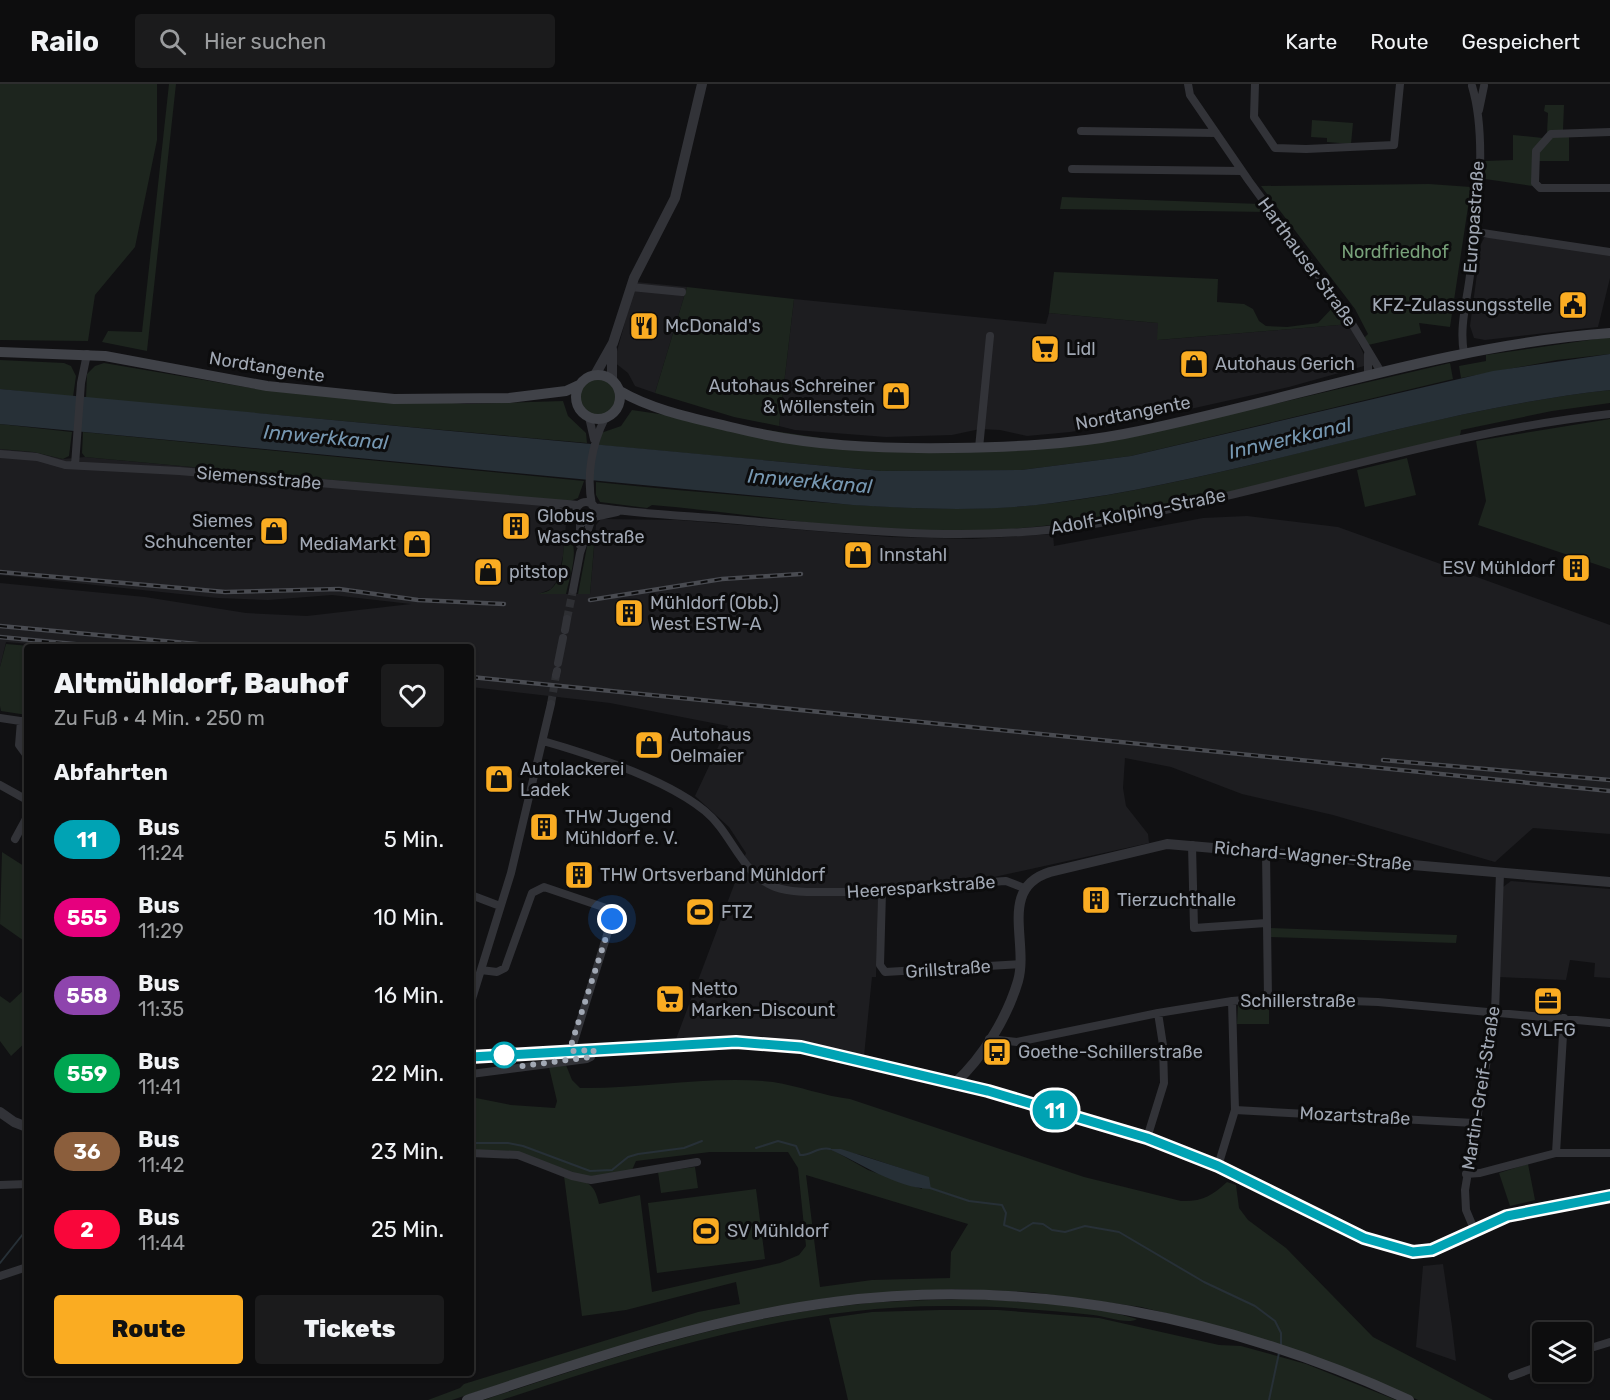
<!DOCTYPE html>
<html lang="de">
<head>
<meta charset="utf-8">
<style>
  :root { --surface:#0d0d0e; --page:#1b1b1c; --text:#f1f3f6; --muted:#9a9c9e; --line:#2d2d2e; --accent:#faac22 }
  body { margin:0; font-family:Rubik,sans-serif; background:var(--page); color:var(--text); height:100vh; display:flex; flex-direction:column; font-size:22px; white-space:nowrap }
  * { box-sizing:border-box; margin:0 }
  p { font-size:20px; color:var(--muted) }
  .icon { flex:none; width:33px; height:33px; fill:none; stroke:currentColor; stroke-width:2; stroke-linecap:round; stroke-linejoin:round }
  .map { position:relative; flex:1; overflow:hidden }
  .drawer { position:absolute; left:24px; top:560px; width:450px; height:732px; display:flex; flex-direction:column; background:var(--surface); border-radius:6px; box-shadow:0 2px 4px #0004,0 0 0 2px var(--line) }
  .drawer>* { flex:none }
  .badge { padding:0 12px; border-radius:20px; font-size:21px; line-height:39px }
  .buttons { position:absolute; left:1532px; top:1238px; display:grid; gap:12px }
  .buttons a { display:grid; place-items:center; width:60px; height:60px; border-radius:6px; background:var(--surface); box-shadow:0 2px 4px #0004,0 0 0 2px var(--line); font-size:30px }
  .you { position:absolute; width:30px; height:30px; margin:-15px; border:4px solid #fff; border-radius:50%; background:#1a73e8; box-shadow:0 0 0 9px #1a73e833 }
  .map>.badge { position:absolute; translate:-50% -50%; box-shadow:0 0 0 3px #fff }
  h2 { padding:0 30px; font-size:22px; line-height:54px }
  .round { display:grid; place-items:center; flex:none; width:63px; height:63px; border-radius:6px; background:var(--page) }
  .overview { display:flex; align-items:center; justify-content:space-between; height:102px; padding:0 30px }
  h1 { font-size:28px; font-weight:800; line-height:45px }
  .action { display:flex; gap:12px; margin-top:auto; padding:12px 30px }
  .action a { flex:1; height:69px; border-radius:6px; background:var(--accent); color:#111; font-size:24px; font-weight:800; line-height:69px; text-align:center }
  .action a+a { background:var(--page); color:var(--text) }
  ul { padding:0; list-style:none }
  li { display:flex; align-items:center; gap:18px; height:78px; padding:0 30px }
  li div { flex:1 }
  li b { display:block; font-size:22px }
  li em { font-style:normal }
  li .badge { min-width:66px; font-weight:700; text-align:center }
  header { display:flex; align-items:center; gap:36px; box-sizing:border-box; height:84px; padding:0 30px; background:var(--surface); border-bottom:2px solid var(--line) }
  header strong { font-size:28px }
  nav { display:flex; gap:33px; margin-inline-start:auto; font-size:21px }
  .search { width:420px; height:54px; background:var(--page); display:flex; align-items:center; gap:15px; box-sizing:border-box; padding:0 21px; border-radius:6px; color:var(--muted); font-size:22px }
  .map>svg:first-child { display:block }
  .built { fill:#1d1d20 }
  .green { fill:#1d251e; fill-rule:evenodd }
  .water { fill:#273037 }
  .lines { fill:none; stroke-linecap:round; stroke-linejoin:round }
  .stream { stroke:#273037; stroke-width:2 }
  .minor-tunnel { stroke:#2e2f33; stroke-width:8; stroke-dasharray:8 4; stroke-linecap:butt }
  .minor { stroke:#323338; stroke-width:8 }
  .tertiary { stroke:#323338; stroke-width:10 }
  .secondary { stroke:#404248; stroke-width:10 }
  .rail-casing { stroke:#494b51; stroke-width:4.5 }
  .rail { stroke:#0c0c0d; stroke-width:2; stroke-dasharray:7; stroke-linecap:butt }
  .line-casing { stroke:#fff; stroke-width:14 }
  .line { stroke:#00a3b4; stroke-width:9 }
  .walk { stroke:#a1a8b4; stroke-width:6; stroke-dasharray:0 10.8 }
  .stop-dot { fill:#fff; stroke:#00a3b4; stroke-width:3 }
  .labels { text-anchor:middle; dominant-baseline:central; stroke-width:6; stroke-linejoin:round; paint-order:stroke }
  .street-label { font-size:18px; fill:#a1a8b4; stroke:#0c0c0d }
  .park-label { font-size:18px; fill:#77a079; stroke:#0c0c0d }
  .poi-label { font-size:18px; fill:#a1a8b4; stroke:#0c0c0d; text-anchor:start }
  .water-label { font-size:20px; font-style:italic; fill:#7697b1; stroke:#0c0c0d }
</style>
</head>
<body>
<header>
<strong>Railo</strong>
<div class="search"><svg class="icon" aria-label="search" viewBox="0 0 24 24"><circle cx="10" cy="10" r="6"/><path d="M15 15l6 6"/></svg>Hier suchen</div>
<nav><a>Karte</a><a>Route</a><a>Gespeichert</a></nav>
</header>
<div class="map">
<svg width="1610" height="1316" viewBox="0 0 1610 1316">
  <rect width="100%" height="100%" fill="#111113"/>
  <path class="built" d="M1489 153 1610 170V194L1598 243 1485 256 1474 254 1470 242 1481 160 1484 154Z
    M636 198 687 203 655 309 635 302 628 289 614 278Z
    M794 215 1046 240 1049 229 1158 239V256L1350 240 1365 273 1364 282 1289 303 1132 338 1070 348 1027 352 1000 346 980 345 952 351 886 353 795 346 779 342Z
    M0 365 33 368 63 375 85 373 568 418 563 472 557 497 551 505 539 510H590L596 441 601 435 678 436 891 453 972 455 1053 450 1054 462 1203 434 1247 432 1338 443 1610 541V750L1533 744 1495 778 1333 731 1242 710 1171 683 1125 674 1123 704 1126 722 1148 750 1149 759 985 795 878 803 876 893H872L864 972 770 953 733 951 676 955 746 769 729 743 695 712 728 642 610 619 471 603V562H54L6 558 0 583V499L145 513 246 529 307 532 411 520 332 511 268 516 218 514 0 491Z
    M1511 797 1610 805V894L1594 893 1595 879 1570 876 1566 896 1499 893 1503 803Z
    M1443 1180 1452 1242 1456 1277 1416 1263 1423 1182Z"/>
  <path class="green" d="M0 0H157V56L135 163 95 211 88 257 0 256Z
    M169 0H176L147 267 102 258 108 247 142 248Z
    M1545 21H1564L1563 46 1547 49 1548 29 1544 27Z
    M1312 36 1353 39 1351 60 1327 58V54L1311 53Z
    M1513 51 1543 54 1532 69V102L1485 95V77L1513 76Z
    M1553 52H1569V77H1538V69Z
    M1429 100 1471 103 1450 243 1419 239 1421 249 1368 261 1364 254 1368 250 1355 225 1261 102Z
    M1062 113 1261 120 1268 128 1060 125Z
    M1054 188 1218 195 1217 218 1244 220 1253 225 1259 237 1266 242 1287 243 1318 239 1337 219 1350 240 1157 256 1158 239 1049 229Z
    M687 203 794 215 779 342 734 333 655 309Z
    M1610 253V270L1557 276 1461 294 1459 282 1486 277V271Z
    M0 276 64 279 71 282 76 292 73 313 0 305Z
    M104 279 251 304 466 320 563 317 568 332 586 349 587 359 86 314 87 290 95 282Z
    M1450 279 1453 295 1131 372 1021 386 881 387 599 361 601 349 621 342 632 326 922 369 1033 366 1253 325Z
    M580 313a18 18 0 1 1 36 0a18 18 0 1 1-36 0Z
    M1610 306V319L1552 327 1461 346 1460 352C1302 388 1143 439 981 447 870 452 760 430 652 421L647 424 600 418 596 411V398C661 405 726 410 792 416 879 423 967 430 1054 419 1242 394 1422 327 1610 306Z
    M1610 335V485L1478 441 1486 417 1476 357Z
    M0 340 72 348 69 372 63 375 33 368 0 365Z
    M83 348 584 397 578 414 568 418 85 373 82 369Z
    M1407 374 1416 411 1365 423 1357 386Z
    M567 447C581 464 570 491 566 510H537C541 509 548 508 551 505 563 497 565 461 563 448Z
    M595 450 590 510H578L589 452Z
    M6 560 30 562H27V631L1 627 0 622V583Z
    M2 768 27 784V859L0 840Z
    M1271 844 1457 851 1456 859 1270 853Z
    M27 903V957L11 972 0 957V912L10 919Z
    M1269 919V940H1237L1238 921Z
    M566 981 572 996 580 1004C643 1005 712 991 773 998 799 1002 824 1012 850 1015L1084 1093 1181 1117C1201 1118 1212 1112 1227 1098L1236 1101 1239 1124 1248 1136 1286 1164 1373 1253 1493 1316H1418L1396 1306 1218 1242 1141 1223 1031 1208 955 1205 827 1214 491 1303 452 1316H428L460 1304 464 1300 698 1228 740 1220 736 1198 626 1226 582 1232 564 1092C585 1098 594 1096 599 1120L640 1111 652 1208 780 1179 799 1171 806 1162 798 1084 788 1068H710L636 1077 632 1086 589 1094 516 1068 471 1066V1013L511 1021 555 1024 557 1017 549 983ZM831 1065 861 1071 918 1090 922 1105 868 1086ZM806 1091 968 1140 951 1168 950 1194 872 1196 820 1203Z
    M1528 1080 1535 1116 1510 1122 1499 1089Z
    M695 1083 698 1104 661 1109 658 1088Z
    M756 1105 765 1175 657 1189 648 1119Z
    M979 1215C1031 1219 1087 1219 1137 1235 1128 1241 1105 1232 1093 1231 1047 1226 1000 1222 953 1222 799 1220 647 1268 502 1316H484C604 1276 725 1235 851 1221 893 1216 936 1216 979 1215Z
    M939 1226H998L1099 1234 1219 1261 1241 1262 1306 1280 1396 1316H848L829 1234 872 1228Z"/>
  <path class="water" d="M1610 270V306C1421 327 1241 395 1053 419 986 428 920 425 853 421L0 340V305L881 387 1021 386 1131 372 1493 287Z
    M829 1065H841L929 1093 931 1105C895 1104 861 1079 829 1065Z"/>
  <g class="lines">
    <path class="stream" d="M471 1059H508L523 1062 590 1087 612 1086 628 1073 638 1070 684 1064 702 1057
      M756 1064 778 1057 796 1062 800 1071C811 1072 818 1062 830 1065
      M930 1104 969 1117 1002 1121 1006 1129 1004 1141 1020 1147 1033 1139 1043 1140 1052 1146 1065 1148 1085 1142 1119 1148 1204 1198 1255 1222 1275 1237 1281 1249V1261
      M0 1179 27 1145
      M1269 1316 1279 1269"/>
    <path class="minor-tunnel" d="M567 535 573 506
      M551 620 556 591"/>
    <path class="minor" d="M1188 0 1190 11 1249 97 1345 228 1381 288
      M1255 0 1254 33 1275 64 1306 65 1394 61 1400 0
      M1479 26 1484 2
      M1081 47 1216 49
      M1610 48 1551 50 1536 67 1535 99 1540 104H1610
      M1072 85 1242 87
      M1476 148 1610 168
      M631 203 682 208
      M1464 269C1459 243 1467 217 1470 191 1477 136 1488 55 1472 2
      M1368 270V291
      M589 333 594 355
      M979 364 990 252
      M0 370 37 373 65 381 179 387 579 421
      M75 381 81 299 87 270
      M576 428a10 10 0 1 1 20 0a10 10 0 1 1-20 0Z
      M592 421C586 392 592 360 605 334
      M594 423C645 431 697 432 748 437 863 447 979 459 1094 440 1267 410 1435 349 1610 330
      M548 424 578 434
      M594 433 617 428
      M580 436V461
      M573 506 580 469 591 437
      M565 546 567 535
      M558 579 563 554
      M556 591 557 587
      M0 634 27 638
      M21 637 19 661 27 672
      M543 657C592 671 666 695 705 727 732 749 741 790 775 803 792 809 812 808 829 808 889 809 947 801 1006 797L1024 804
      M0 701 27 716
      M15 755 27 733
      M1192 761 1194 844 1266 839
      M1266 769 1268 914
      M882 808 880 881 885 888 1021 880
      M471 811 500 822
      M481 886 497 888 505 884 532 809 544 803 606 824 612 832 611 838 571 967
      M471 918 511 789 551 620
      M989 955 1017 958 1158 929 1232 917 1268 914 1378 918 1610 939
      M471 990 587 975 591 973 594 966
      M1235 1026 1474 1039
      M1147 1054 1164 999 1163 961 1158 929
      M471 1069 518 1071 572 1092 591 1096 697 1078
      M1556 1069 1564 934
      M1218 1082 1235 1026 1232 917
      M1466 1090 1480 1089 1556 1069H1610
      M0 1101 27 1100
      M1474 1145 1466 1126 1465 1106 1495 928 1500 789
      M0 1192 27 1183
      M1581 1267 1610 1258
      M1512 1292 1542 1281"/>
    <path class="tertiary" d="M595 291 613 259 634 194 675 114 702 0
      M612 295V265
      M471 973 736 958 801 963 1002 1011 1147 1054 1218 1082 1364 1154 1413 1168 1433 1166 1507 1132 1610 1112
      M955 999C983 973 1007 934 1018 897 1029 858 998 804 1050 788L1167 760 1610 798
      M0 1028 14 1038 27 1043"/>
    <path class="secondary" d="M0 268 105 272 267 302 394 315 509 314 566 307 579 301
      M576 313a22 22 0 1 1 44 0a22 22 0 1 1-44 0Z
      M620 307C654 327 698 335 735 344 807 362 879 365 952 364 1010 363 1067 361 1124 350 1286 318 1444 261 1610 249
      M467 1316C587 1276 709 1234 834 1218 1029 1192 1232 1234 1409 1316"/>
    <g class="rail-casing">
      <path id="rail" d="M0 488 225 508 339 505 418 516 504 520
        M590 516 722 495 801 490
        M0 542 219 562
        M0 553 95 562
        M471 593 1610 707
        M1383 676 1610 696"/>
    </g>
    <use href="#rail" class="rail"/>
  </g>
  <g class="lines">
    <g class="line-casing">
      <path id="line" d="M471 973 736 958 801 963 988 1007 1147 1054 1218 1082 1364 1154 1413 1168 1432 1166 1507 1132 1610 1112"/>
    </g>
    <use href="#line" class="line"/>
    <path class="walk" d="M504 971 522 982 591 973 594 966 571 967 572 958 612 835"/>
  </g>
  <defs>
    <g id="civic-square" transform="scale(1.5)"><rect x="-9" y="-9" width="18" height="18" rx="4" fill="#faac22" stroke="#0c0c0d"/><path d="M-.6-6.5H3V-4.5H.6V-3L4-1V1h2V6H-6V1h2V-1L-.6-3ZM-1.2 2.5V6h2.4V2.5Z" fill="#111"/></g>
    <g id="restaurant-square" transform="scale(1.5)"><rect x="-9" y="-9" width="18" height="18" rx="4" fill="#faac22" stroke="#0c0c0d"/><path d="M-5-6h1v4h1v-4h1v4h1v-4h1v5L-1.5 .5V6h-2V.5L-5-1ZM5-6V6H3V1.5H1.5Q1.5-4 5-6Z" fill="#111"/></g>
    <g id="supermarket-square" transform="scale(1.5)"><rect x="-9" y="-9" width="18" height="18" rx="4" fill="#faac22" stroke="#0c0c0d"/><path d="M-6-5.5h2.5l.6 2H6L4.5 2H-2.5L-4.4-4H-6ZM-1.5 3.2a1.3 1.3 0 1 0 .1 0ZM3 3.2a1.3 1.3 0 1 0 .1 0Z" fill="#111"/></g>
    <g id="shop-square" transform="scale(1.5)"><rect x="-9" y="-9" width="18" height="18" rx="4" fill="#faac22" stroke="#0c0c0d"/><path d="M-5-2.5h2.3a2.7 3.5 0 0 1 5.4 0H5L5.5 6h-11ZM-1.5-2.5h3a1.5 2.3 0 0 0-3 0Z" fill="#111"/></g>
    <g id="building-square" transform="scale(1.5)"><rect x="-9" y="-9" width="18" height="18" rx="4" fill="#faac22" stroke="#0c0c0d"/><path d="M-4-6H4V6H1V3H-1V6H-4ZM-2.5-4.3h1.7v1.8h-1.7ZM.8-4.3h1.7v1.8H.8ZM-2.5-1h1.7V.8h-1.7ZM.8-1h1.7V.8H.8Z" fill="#111"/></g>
    <g id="stadium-square" transform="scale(1.5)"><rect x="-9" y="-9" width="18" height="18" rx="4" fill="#faac22" stroke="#0c0c0d"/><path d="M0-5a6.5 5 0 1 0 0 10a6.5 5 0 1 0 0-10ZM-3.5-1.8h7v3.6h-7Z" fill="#111"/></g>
    <g id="office-square" transform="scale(1.5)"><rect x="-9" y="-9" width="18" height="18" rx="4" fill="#faac22" stroke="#0c0c0d"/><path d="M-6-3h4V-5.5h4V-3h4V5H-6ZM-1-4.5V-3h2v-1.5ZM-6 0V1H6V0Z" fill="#111"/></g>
    <g id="bus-square" transform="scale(1.5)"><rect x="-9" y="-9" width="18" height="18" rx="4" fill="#faac22" stroke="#0c0c0d"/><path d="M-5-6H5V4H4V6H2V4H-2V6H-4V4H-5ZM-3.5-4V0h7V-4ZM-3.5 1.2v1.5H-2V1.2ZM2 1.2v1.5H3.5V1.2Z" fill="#111"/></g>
  </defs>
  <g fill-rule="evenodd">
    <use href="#civic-square" x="1573" y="221"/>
    <use href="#restaurant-square" x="644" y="242"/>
    <use href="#supermarket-square" x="1045" y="265"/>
    <use href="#shop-square" x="1194" y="280"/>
    <use href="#shop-square" x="896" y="312"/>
    <use href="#building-square" x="516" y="442"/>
    <use href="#shop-square" x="274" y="447"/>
    <use href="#shop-square" x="417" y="460"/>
    <use href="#shop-square" x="858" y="471"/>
    <use href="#building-square" x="1576" y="484"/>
    <use href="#shop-square" x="488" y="488"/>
    <use href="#building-square" x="629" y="529"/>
    <use href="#shop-square" x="649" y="661"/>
    <use href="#shop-square" x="499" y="695"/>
    <use href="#building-square" x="544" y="743"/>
    <use href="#building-square" x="579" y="791"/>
    <use href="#building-square" x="1096" y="816"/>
    <use href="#stadium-square" x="700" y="828"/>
    <use href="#supermarket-square" x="670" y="915"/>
    <use href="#office-square" x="1548" y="917"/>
    <use href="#bus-square" x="997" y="968"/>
    <use href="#stadium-square" x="706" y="1147"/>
  </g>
  <circle class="stop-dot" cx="504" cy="971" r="12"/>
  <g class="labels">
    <g class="street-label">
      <text transform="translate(1474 133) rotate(-86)">Europastraße</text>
      <text transform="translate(1307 178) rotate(54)">Harthauser Straße</text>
      <text transform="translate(267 283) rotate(9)">Nordtangente</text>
      <text transform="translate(1133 329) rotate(-11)">Nordtangente</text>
      <text transform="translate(259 394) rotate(5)">Siemensstraße</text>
      <text transform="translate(1138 428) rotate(-11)">Adolf-Kolping-Straße</text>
      <text transform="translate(1313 772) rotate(5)">Richard-Wagner-Straße</text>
      <text transform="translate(921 803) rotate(-4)">Heeresparkstraße</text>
      <text transform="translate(948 885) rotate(-4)">Grillstraße</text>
      <text x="1298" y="917">Schillerstraße</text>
      <text transform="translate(1481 1004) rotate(-81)">Martin-Greif-Straße</text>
      <text transform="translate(1355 1032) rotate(3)">Mozartstraße</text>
    </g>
    <g class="park-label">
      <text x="1395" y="168">Nordfriedhof</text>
    </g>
    <g class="poi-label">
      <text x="1552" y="221" text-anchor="end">KFZ-Zulassungsstelle</text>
      <text x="665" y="242">McDonald's</text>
      <text x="1066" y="265">Lidl</text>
      <text x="1215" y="280">Autohaus Gerich</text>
      <text x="875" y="302" text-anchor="end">Autohaus Schreiner<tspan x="875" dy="21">&amp; Wöllenstein</tspan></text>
      <text x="537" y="432">Globus<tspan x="537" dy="21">Waschstraße</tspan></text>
      <text x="253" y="437" text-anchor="end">Siemes<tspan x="253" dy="21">Schuhcenter</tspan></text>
      <text x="396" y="460" text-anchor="end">MediaMarkt</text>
      <text x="879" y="471">Innstahl</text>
      <text x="1555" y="484" text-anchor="end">ESV Mühldorf</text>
      <text x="509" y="488">pitstop</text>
      <text x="650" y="519">Mühldorf (Obb.)<tspan x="650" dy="21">West ESTW-A</tspan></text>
      <text x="670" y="651">Autohaus<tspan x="670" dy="21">Oelmaier</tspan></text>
      <text x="520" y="685">Autolackerei<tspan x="520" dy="21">Ladek</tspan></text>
      <text x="565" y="733">THW Jugend<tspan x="565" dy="21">Mühldorf e. V.</tspan></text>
      <text x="600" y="791">THW Ortsverband Mühldorf</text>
      <text x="1117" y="816">Tierzuchthalle</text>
      <text x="721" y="828">FTZ</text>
      <text x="691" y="905">Netto<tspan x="691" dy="21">Marken-Discount</tspan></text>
      <text x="1548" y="946" text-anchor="middle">SVLFG</text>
      <text x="1018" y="968">Goethe-Schillerstraße</text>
      <text x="727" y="1147">SV Mühldorf</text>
    </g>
    <g class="water-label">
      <text transform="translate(326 353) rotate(5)">Innwerkkanal</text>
      <text transform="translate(1290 354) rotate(-13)">Innwerkkanal</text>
      <text transform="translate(810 397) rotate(5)">Innwerkkanal</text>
    </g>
  </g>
</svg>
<div class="buttons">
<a><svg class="icon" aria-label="layers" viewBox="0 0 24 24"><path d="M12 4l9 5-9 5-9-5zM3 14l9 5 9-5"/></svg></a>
</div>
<div class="you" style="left:612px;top:835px"></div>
<b class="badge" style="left:1055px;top:1026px;background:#00a3b4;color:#fff">11</b>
<section class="drawer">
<div class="overview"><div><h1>Altmühldorf, Bauhof</h1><p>Zu Fuß · 4 Min. · 250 m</p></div><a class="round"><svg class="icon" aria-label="heart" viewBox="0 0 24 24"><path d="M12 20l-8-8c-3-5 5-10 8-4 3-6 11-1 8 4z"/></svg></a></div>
<h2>Abfahrten</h2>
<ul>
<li><span class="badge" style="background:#00a3b4;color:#fff">11</span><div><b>Bus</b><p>11:24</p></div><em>5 Min.</em></li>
<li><span class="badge" style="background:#e6007e;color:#fff">555</span><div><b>Bus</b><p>11:29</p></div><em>10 Min.</em></li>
<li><span class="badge" style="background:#8e44ad;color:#fff">558</span><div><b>Bus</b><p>11:35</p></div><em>16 Min.</em></li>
<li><span class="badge" style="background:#00a651;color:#fff">559</span><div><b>Bus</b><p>11:41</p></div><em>22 Min.</em></li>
<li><span class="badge" style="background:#8b5e3c;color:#fff">36</span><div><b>Bus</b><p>11:42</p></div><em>23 Min.</em></li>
<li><span class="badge" style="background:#f9063a;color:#fff">2</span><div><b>Bus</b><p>11:44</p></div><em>25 Min.</em></li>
</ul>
<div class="action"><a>Route</a><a>Tickets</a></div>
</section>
</div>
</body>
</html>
